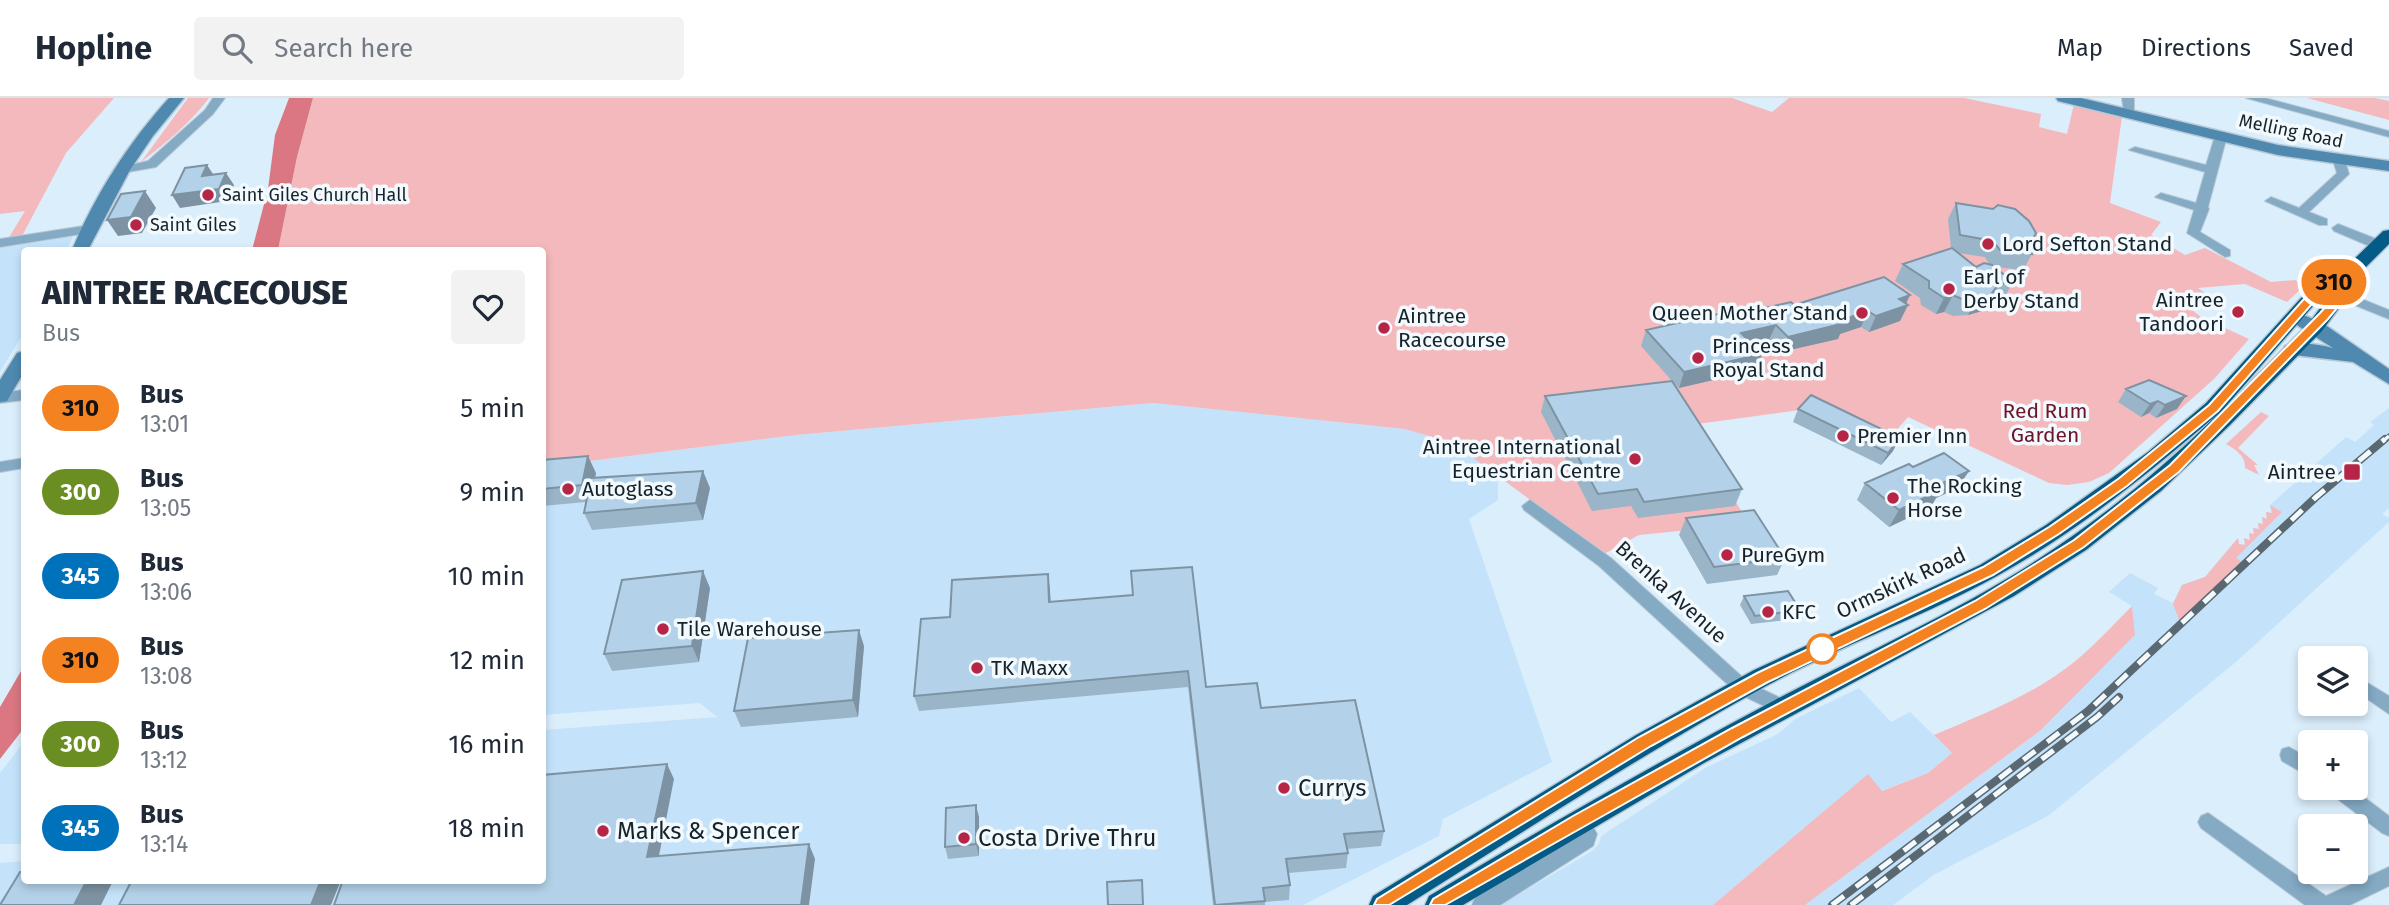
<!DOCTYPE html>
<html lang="en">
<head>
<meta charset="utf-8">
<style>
  :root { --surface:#fff; --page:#f2f2f3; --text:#1f2937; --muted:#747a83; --line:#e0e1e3 }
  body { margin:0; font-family:"Fira Sans",sans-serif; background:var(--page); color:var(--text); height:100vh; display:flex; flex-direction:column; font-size:26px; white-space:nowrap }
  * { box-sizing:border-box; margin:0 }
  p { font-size:23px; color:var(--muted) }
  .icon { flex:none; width:38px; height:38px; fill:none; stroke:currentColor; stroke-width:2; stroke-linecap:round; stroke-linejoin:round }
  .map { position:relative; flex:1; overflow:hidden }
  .sheet { position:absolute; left:21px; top:149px; width:525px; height:637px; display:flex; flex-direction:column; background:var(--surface); border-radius:7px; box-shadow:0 4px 10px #0003 }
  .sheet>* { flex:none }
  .badge { padding:0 14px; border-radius:23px; font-size:24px; line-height:46px }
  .tools { position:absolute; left:2298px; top:548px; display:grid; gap:14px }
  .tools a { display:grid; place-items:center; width:70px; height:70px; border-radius:7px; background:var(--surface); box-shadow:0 4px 10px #0003; font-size:35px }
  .map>.badge { position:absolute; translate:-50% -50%; box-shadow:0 0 0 4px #fff }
  .round { display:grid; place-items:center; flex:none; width:74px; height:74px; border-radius:7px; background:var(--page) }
  .head { display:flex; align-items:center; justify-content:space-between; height:119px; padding:0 21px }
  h1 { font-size:33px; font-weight:800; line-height:52px }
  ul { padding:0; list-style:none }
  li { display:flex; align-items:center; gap:21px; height:84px; padding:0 21px }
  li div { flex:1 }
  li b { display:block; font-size:26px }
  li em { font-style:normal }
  li .badge { min-width:77px; font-weight:700; text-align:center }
  header { display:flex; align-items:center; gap:42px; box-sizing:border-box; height:98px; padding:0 35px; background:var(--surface); border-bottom:2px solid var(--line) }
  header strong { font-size:33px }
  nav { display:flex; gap:38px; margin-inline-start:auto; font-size:24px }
  .search { width:490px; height:63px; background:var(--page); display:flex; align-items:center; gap:18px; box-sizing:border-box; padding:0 24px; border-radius:7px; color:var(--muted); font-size:26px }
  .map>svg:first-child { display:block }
  .built { fill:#c4e3fa }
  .green { fill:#f4b9bd }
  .water { fill:#db7782 }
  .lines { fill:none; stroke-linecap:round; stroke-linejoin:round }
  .street-casing { stroke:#b8c9d6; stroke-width:2 }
  .secondary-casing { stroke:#b8c9d6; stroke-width:3 }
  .highway-casing { stroke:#b8c9d6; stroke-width:3 }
  .street { fill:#84aac4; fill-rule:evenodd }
  .secondary { fill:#4f89b0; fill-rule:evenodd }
  .highway { fill:#045b86; fill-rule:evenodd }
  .rail-far1-casing { stroke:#5a6872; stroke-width:5 }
  .rail-casing { stroke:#5a6872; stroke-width:8 }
  .rail-far1 { stroke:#f3fafe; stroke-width:3.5; stroke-dasharray:10; stroke-linecap:butt }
  .rail { stroke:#f3fafe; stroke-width:5; stroke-dasharray:15; stroke-linecap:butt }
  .wall { fill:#9ab5c8; fill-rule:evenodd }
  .shaded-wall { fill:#7d93a3 }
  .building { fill:#b3d2e9; stroke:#7d93a3; stroke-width:2 }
  .line { fill:#f58220; stroke:#fff; stroke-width:2 }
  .poi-dot { fill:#b62446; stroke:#f3fafe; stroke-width:2.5 }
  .stop-dot { fill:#fff; stroke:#f58220; stroke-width:3.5 }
  .labels { text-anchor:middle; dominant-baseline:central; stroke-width:7; stroke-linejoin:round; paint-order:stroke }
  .far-street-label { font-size:18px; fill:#17232b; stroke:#f3fafe }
  .far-poi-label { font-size:18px; fill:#17232b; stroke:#f3fafe; text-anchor:start }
  .poi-label { font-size:21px; fill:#17232b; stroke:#f3fafe; text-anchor:start }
  .park-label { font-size:21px; fill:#6e1328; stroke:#f3fafe }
  .street-label { font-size:21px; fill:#17232b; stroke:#f3fafe }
  .near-poi-label { font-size:24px; fill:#17232b; stroke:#f3fafe; text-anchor:start }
</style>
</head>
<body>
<header>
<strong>Hopline</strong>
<div class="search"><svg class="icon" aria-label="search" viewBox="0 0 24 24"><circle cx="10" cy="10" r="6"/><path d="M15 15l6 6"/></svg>Search here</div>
<nav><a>Map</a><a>Directions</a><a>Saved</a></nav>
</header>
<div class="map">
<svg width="2389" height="807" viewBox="0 0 2389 807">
  <rect width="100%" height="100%" fill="#dbeefc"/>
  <path class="built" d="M73 138 67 152H24V234L0 274V150Z
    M1153 305 1405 331 1453 345 1498 378V402L1469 421 1552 664 1443 721 1439 738 1303 807H0V765L24 763V782H542L543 632 717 619 700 605 543 617V369L796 337Z
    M2389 310V410L2382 416 2389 420V424L2236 564 2048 718 1935 776 1893 807H1805L2041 632 2134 538 2132 508 2109 494 2130 475 2158 490 2154 496 2173 505 2182 487 2205 479 2238 440 2239 446 2245 447 2244 440 2250 442 2249 435 2254 436 2253 430 2259 431 2258 425 2263 426 2262 419 2267 421 2266 414 2272 415 2270 407 2346 339 2355 344 2374 327 2370 324Z
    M1859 590 1891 624 1910 614 1952 655 1928 675 1881 693 1868 677 1713 807H1501L1592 753 1599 746 1601 738 1707 669 1778 636 1795 621Z
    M24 644V746H0V675Z"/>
  <path class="green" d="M0 0H114L66 55 22 138 8 141 25 113 0 116Z
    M188 0H209C190 25 166 45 141 64Z
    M313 0H1732L1772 14 1789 0H1964L2041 16 2039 29 2067 36 2074 6 2122 18 2110 105 2161 124 2151 137 2185 157 2205 150 2271 184 2295 182 2304 188 2287 204 2245 186 2198 190 2215 202 2187 208 2201 219 2249 241 2215 280 2109 375 2089 384 2067 387 2049 385 1908 319 1886 344 1815 310 1690 327 1749 426 1639 437 1604 456 1453 345 1405 331 1153 305 796 337 543 369 542 152H278L297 59Z
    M2307 0H2375L2389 3V22Z
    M2261 314 2269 318 2238 350 2258 367H2254L2259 377 2245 370C2246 358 2235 351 2226 346Z
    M2270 407 2282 414 2236 460 2242 464 2181 527 2173 506 2182 487 2205 479 2238 440 2239 446 2245 447 2244 440 2250 442 2249 435 2254 436 2253 430 2259 431 2258 425 2263 426 2262 419 2267 421 2266 414 2272 415Z
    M2132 508 2135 537 2041 632 1805 807H1713L1868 676 1882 693 1928 675 1952 655 1934 637C1981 617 2033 597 2073 565 2094 548 2113 527 2132 508Z"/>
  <path class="water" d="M289 0H313L297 59 278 152H252L268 91 275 37Z
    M24 568V630L0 661V609Z"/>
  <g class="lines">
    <g class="street-casing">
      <path id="street" d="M213 0H225L213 16 156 69 117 76V70L148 63 205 12Z
        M2122 0H2134V18L2124 16Z
        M2246 0H2265L2389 33V39Z
        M2221 35 2227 38 2208 109 2209 111 2200 134 2230 152V158L2225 159 2187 135 2194 112 2155 99 2161 95 2196 105 2205 74 2129 52 2135 49 2206 67 2215 38Z
        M2339 59 2345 63 2349 76 2309 114 2327 121V127H2319L2265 103 2271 99 2299 110 2337 75 2333 63Z
        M2338 126 2384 144 2385 147 2384 150H2374L2334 133 2332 130Z
        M90 127 94 128V134L0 149V141Z
        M2327 187 2389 212V221L2322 194V188Z
        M24 292V302L0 305V295Z
        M24 360V370L0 374V364Z
        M1530 402 1611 460 1749 585 1789 604 1792 609 1789 614 1783 617 1777 614 1737 595 1599 468 1524 412 1522 408Z
        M2366 584 2389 598V616L2360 596 2357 591 2360 586Z
        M2289 649 2310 661V679L2282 663 2280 657 2282 651Z
        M2328 690H2352L2389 718V738L2382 735 2331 696Z
        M1579 714 1586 717 1597 736 1593 748 1500 807H1472L1475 800 1577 737 1569 723 1572 717Z
        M2208 715 2326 798 2389 769V788L2350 807H2305L2201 730 2198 724 2201 718Z"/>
    </g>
    <g class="secondary-casing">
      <path id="secondary" d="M169 0H184L153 38 130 72 88 152H72C95 97 129 44 169 0Z
        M2056 0H2081L2278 47 2389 63V73L2278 57 2058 3Z
        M2293 213 2321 224 2389 271V286L2353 264 2285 256 2283 252 2285 248C2301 244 2318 246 2333 250L2284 219Z
        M24 253V274L7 303 0 304V282L17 255Z"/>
    </g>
    <g class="highway-casing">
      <path id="highway" d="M2389 132V146L2360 175 2345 202 2322 233 2230 327 2161 393 2086 452 2014 498 1704 665 1463 807H1425L1429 798C1543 730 1658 664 1775 602 1862 556 1953 516 2037 462 2102 420 2162 371 2218 316 2149 375 2077 434 1997 478 1923 519 1842 547 1768 587 1644 655 1526 732 1407 807H1369L1373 798 1636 637 1754 572 1980 467 2046 427 2148 354 2206 305 2301 200 2318 185 2346 169 2383 133ZM2335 190 2309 225 2222 313 2313 208Z"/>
    </g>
    <use href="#street" class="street"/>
    <use href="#secondary" class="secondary"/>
    <use href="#highway" class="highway"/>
    <g class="rail-far1-casing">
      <path id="rail-far1" d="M2383 343 2389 338"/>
    </g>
    <g class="rail-casing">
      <path id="rail" d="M1832 807 2088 613 2315 400 2385 341
        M1851 807 2097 619 2119 599"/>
    </g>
    <use href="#rail-far1" class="rail-far1"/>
    <use href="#rail" class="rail"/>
  </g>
  <path class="wall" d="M1956 105 2030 147 2032 156 2023 172 1995 169 2013 184 2004 200 1990 202 1982 213 1968 217 1953 218 1944 214 1936 216 1921 207 1920 200 1895 183 1903 166 1951 150 1948 121ZM1958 155 1985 159 1989 166 1976 169Z
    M1906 206 1908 207 1900 223 1869 234 1861 229 1840 236 1838 241 1781 254 1769 242 1753 246 1756 272 1679 290 1673 284 1742 391 1735 408 1638 420 1631 408 1592 413 1541 314 1545 298 1672 283 1641 248 1646 232 1794 207Z
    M2149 282 2177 311 2156 320 2149 315 2141 319 2118 304 2126 291Z
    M1798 311 1893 353 1881 367 1793 324Z
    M542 362 596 375 595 379 710 390 703 422 592 432 584 415 586 404 542 408Z
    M1913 369 1958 390 1936 400 1931 409 1889 429 1857 402 1865 385Z
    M1686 420 1785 460 1777 477 1707 486 1679 437Z
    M1048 476 1051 504 1132 497 1206 589 1261 610 1384 733 1381 748 1347 751 1348 755 1346 770 1288 775 1290 787 1289 802 1265 804V807H1213L1188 589 919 613 914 598 950 519Z
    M710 490 699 564 612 573 604 556Z
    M1744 498 1800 512 1795 521 1751 526 1740 507Z
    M864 548 858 619 741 629 734 613Z
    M979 719V758L948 761 945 749Z"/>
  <path class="shaded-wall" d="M207 67 215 79 202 78Z
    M226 75 234 87 227 103 180 110 172 97Z
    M145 93 156 110 142 135 118 138 107 122Z
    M1999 186 1990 202 1982 213 1968 217 1976 201Z
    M1910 197 1905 208 1908 207 1900 223 1869 234 1876 218 1899 201Z
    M1953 197 1944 214 1936 216 1944 200Z
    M1868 213 1861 229 1840 236 1838 241 1781 254 1788 239Z
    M1776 227 1769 242 1735 251 1741 235Z
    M1762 256 1756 272 1679 290 1684 274Z
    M2186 298 2177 311 2156 320 2165 307Z
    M2158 303 2149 315 2141 319 2150 306Z
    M1900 340 1893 353 1881 367 1888 355Z
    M588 358 596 375 590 404 582 387Z
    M703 373 710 390 703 422 696 405Z
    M1969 373 1958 390 1936 400 1931 409 1889 429 1899 412 1936 388Z
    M703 473 710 490 699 564 692 548Z
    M1048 476 1050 492 1051 520 1049 504Z
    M859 532 864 548 858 619 853 602Z
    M667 666 674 681 656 773 647 759Z
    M976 707 979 719V758L976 746Z
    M809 746 815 761 809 807H801Z
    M87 782 113 783 101 807H74Z
    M321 782H341L331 807H311Z"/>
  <path class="building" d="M207 67 202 78 226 75 219 91 172 97 185 70Z
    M145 93 131 119 107 122 121 96Z
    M1956 105 1993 111 1998 107 2015 111 2029 123 2036 135 2030 147 2032 156 2000 152 1993 143 1960 137Z
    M1952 150 1976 169 1984 165 1992 167 2013 184 1999 186 1991 196 1976 201H1962L1953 197 1944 200 1929 190V183L1903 166Z
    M1884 179 1910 197 1899 201 1908 207 1876 218 1868 213 1842 222 1845 225 1788 239 1776 227 1741 235 1762 256 1684 274 1646 232 1722 215 1726 219 1791 204 1794 207Z
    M2149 282 2186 298 2165 307 2158 303 2150 306 2126 291Z
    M1672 283 1742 391 1644 404 1637 391 1598 396 1545 298Z
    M1811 297 1900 340 1888 355 1798 311Z
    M1944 355 1969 373 1936 388 1941 392 1899 412 1865 385 1909 366 1913 369Z
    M588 358 582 387 542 391V362Z
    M703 373 696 405 584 415 591 380Z
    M1754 412 1785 460 1714 469 1686 420Z
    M1192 469 1206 589 1257 585 1261 610 1355 602 1384 733 1344 736 1348 755 1286 761 1290 787 1263 790 1265 803 1215 807 1188 573 914 598 921 521 950 519 952 482 1048 476 1049 504 1133 497 1131 473Z
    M703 473 692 548 604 556 622 482Z
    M1788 493 1800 512 1755 518 1744 498Z
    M859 532 853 602 734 613 748 540Z
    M667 666 647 759 809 746 801 807H334L343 782H542V677Z
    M976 707V746L945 749 946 710Z
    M24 773V782H87L74 807H0L20 774Z
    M132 782H321L311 807H119Z
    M1142 782 1143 807H1108L1107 784Z"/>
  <path class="line" d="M2348 170 2357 173 2348 197 2328 221 2179 374 2084 449 1985 511 1743 639 1585 728 1445 807H1430L1433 801 1573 718 1732 630 1975 503 2074 442 2170 367 2320 215 2337 196 2342 184 2311 207 2218 313 2127 388 2059 436 1993 477 1768 584 1651 648 1389 807H1374L1377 801 1639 639 1757 575 1983 469 2049 429 2118 381 2209 307 2303 202 2320 187Z"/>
  <g class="poi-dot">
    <circle cx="208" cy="97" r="7"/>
    <circle cx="136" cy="127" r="7"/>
    <circle cx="1988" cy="146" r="7"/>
    <circle cx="1949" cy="191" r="7"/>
    <circle cx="2238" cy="214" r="7"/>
    <circle cx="1862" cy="215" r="7"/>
    <circle cx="1384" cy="230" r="7"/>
    <circle cx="1698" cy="260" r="7"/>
    <circle cx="1843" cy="338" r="7"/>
    <circle cx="1635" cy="361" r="7"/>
    <rect x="2343" y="365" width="18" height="18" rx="3.5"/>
    <circle cx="568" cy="391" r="7"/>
    <circle cx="1893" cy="400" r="7"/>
    <circle cx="1727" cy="457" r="7"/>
    <circle cx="1768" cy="514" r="7"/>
    <circle cx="663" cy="531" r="7"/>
    <circle cx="977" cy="570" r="7"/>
    <circle cx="1284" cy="690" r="7"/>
    <circle cx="603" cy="733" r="7"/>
    <circle cx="964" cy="740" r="7"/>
  </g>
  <circle class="stop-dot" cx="1822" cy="551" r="14"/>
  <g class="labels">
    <g class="far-street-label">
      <text transform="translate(2291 33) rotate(12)">Melling Road</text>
    </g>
    <g class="far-poi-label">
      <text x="222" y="97">Saint Giles Church Hall</text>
      <text x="150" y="127">Saint Giles</text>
    </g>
    <g class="poi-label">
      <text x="2002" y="146">Lord Sefton Stand</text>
      <text x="1963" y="179">Earl of<tspan x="1963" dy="24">Derby Stand</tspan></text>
      <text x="2224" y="202" text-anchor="end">Aintree<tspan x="2224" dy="24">Tandoori</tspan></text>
      <text x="1848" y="215" text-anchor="end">Queen Mother Stand</text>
      <text x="1398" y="218">Aintree<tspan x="1398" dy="24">Racecourse</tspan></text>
      <text x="1712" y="248">Princess<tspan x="1712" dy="24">Royal Stand</tspan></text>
      <text x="1857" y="338">Premier Inn</text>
      <text x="1621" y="349" text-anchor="end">Aintree International<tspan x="1621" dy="24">Equestrian Centre</tspan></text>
      <text x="2336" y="374" text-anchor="end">Aintree</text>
      <text x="1907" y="388">The Rocking<tspan x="1907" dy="24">Horse</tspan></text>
      <text x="582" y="391">Autoglass</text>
      <text x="1741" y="457">PureGym</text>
      <text x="1782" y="514">KFC</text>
      <text x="677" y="531">Tile Warehouse</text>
      <text x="991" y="570">TK Maxx</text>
    </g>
    <g class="park-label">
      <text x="2045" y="313">Red Rum<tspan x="2045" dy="24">Garden</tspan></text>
    </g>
    <g class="street-label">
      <text transform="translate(1901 485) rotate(-25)">Ormskirk Road</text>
      <text transform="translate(1671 494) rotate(42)">Brenka Avenue</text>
    </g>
    <g class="near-poi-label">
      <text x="1298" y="690">Currys</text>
      <text x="617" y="733">Marks &amp; Spencer</text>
      <text x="978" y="740">Costa Drive Thru</text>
    </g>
  </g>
</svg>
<div class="tools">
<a><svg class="icon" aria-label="layers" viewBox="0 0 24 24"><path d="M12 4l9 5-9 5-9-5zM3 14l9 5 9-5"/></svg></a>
<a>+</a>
<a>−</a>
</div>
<b class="badge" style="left:2334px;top:184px;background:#f58220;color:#111">310</b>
<section class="sheet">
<div class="head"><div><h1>AINTREE RACECOUSE</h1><p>Bus</p></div><a class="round"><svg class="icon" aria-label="heart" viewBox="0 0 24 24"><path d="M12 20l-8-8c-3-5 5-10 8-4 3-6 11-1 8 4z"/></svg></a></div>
<ul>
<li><span class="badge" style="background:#f58220;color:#111">310</span><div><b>Bus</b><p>13:01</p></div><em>5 min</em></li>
<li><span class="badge" style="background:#6b8e23;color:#fff">300</span><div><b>Bus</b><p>13:05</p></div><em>9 min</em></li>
<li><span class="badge" style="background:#0072bc;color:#fff">345</span><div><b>Bus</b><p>13:06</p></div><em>10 min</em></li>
<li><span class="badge" style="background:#f58220;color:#111">310</span><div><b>Bus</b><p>13:08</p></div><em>12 min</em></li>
<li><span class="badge" style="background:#6b8e23;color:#fff">300</span><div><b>Bus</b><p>13:12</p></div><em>16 min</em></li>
<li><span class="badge" style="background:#0072bc;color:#fff">345</span><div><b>Bus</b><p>13:14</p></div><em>18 min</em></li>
</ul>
</section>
</div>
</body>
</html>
